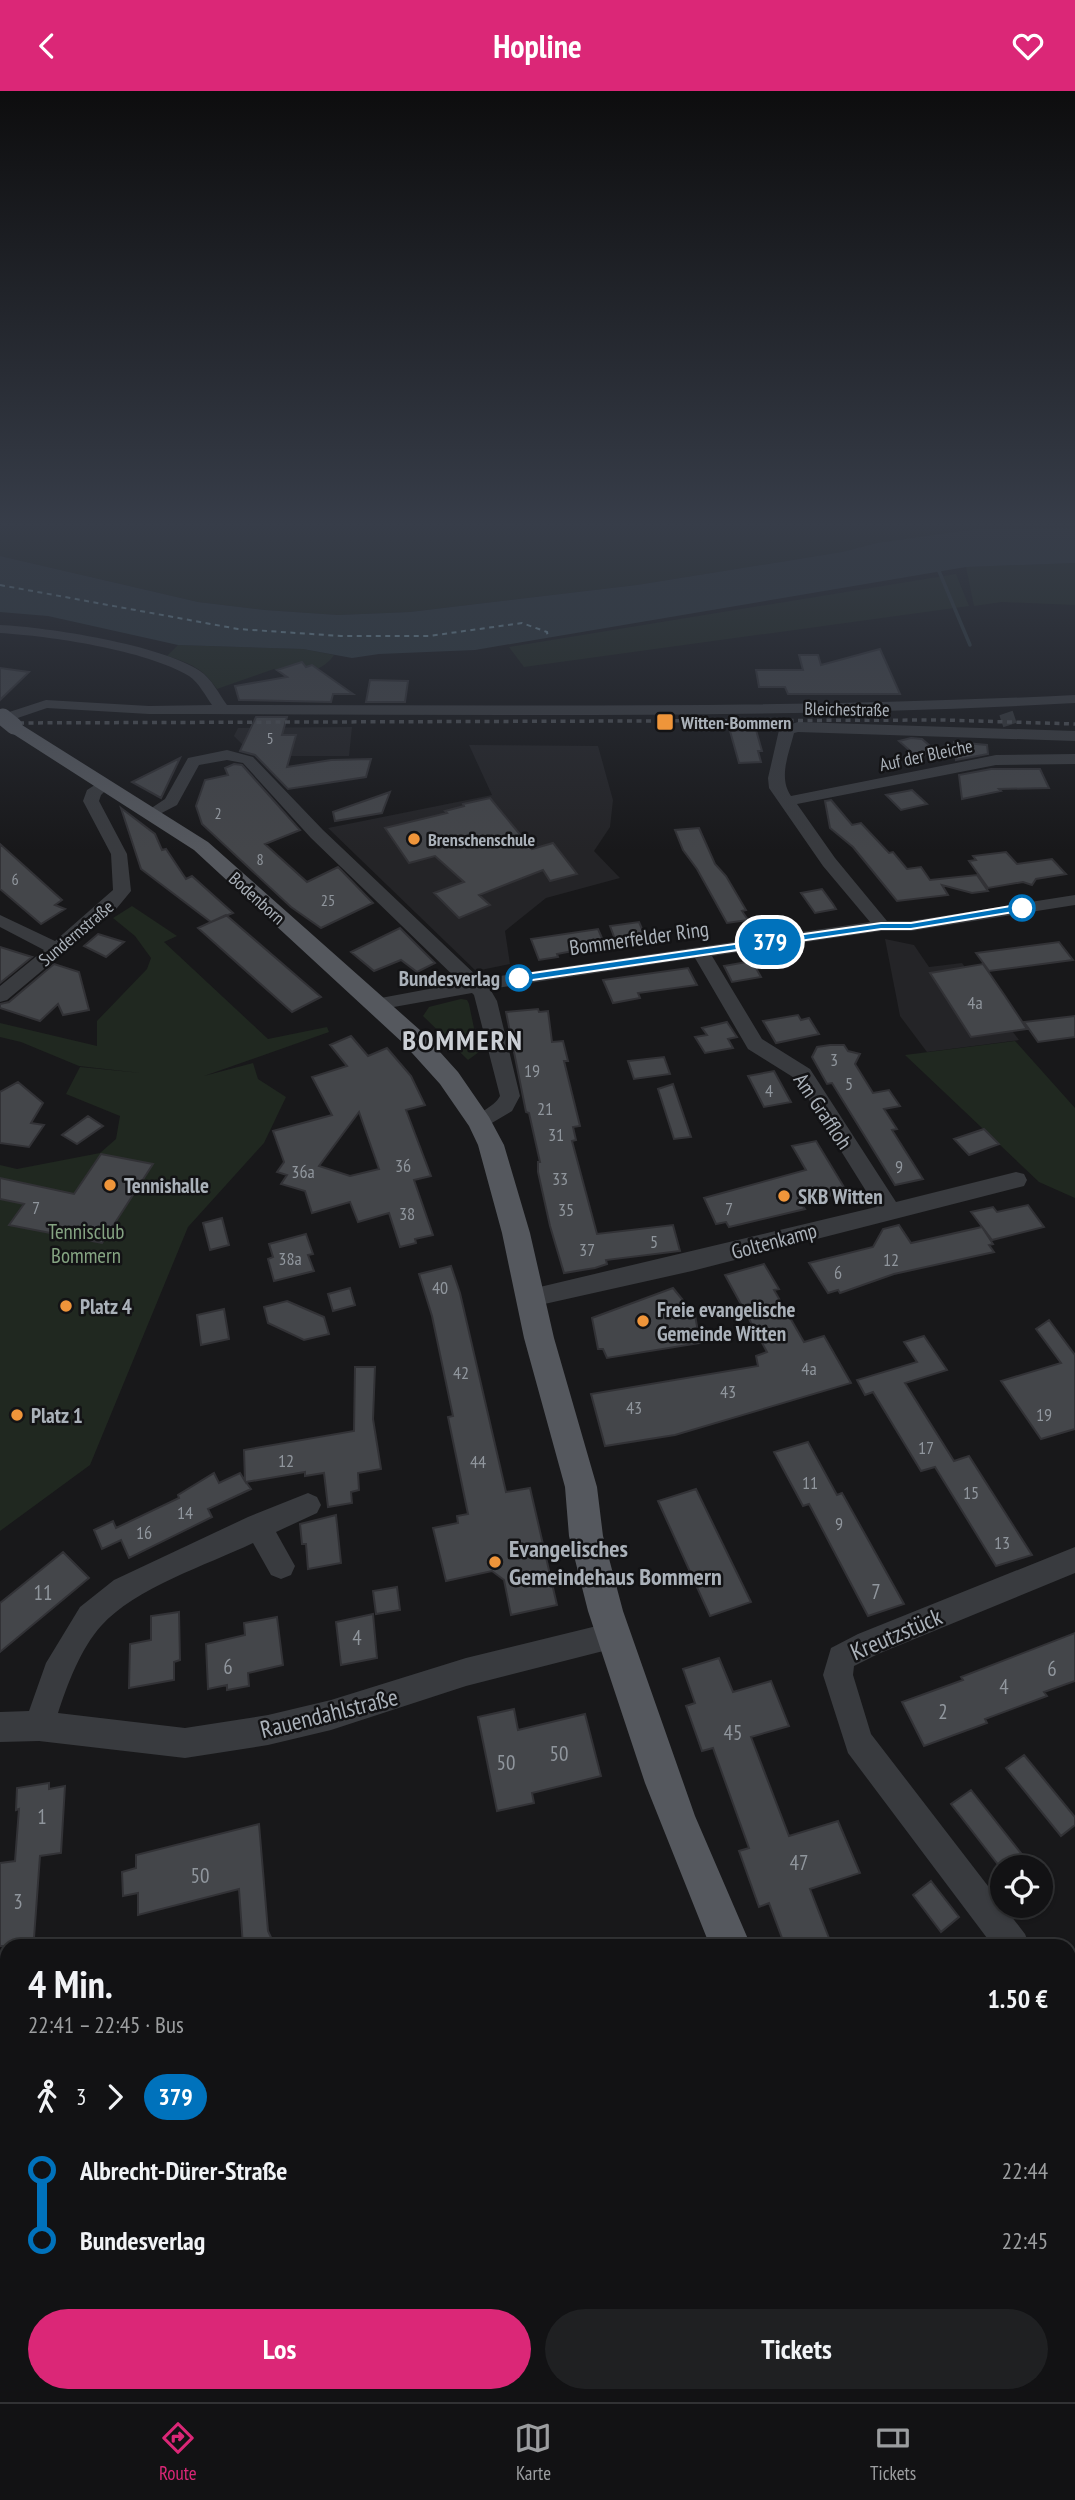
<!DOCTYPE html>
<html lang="de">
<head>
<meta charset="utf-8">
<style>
  :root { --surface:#121214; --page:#1f2022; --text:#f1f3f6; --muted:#9c9ea0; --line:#313234; --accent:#db2777 }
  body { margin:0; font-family:"PT Sans Narrow",sans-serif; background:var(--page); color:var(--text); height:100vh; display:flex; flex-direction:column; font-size:26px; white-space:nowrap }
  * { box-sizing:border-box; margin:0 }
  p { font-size:23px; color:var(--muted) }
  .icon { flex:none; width:38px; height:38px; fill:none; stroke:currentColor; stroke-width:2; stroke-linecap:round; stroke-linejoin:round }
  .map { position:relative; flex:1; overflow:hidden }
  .sheet { position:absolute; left:0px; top:1848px; width:1076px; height:464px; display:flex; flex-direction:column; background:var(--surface); border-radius:21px 21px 0 0; box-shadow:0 2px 5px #0004,0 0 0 2px var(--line) }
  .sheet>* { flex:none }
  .badge { padding:0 14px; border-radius:23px; font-size:24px; line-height:46px }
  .fabs { position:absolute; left:990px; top:1764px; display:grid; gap:14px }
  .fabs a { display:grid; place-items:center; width:63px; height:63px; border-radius:50%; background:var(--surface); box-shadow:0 2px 5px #0004,0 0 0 2px var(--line); font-size:35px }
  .map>.badge { position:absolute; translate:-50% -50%; box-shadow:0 0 0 4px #fff }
  .legs { display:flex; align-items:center; gap:10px; height:77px; padding:0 28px; font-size:23px }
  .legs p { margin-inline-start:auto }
  .summary { display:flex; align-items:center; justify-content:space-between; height:119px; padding:0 28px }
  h1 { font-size:38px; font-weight:700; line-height:52px }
  .button { display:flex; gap:14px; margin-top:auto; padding:14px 28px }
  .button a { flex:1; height:80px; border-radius:42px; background:var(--accent); color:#fff; font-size:28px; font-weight:700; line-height:80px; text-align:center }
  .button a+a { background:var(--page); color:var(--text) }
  ul { padding:0 28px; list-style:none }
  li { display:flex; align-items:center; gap:24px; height:70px; font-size:26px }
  li i { display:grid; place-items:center; width:10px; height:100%; margin:0 9px; background:currentColor }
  li i::after { content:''; width:18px; height:18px; margin:-9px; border:5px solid; border-radius:50%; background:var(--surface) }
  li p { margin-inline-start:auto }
  li:first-child i { background:linear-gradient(#0000 50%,currentColor 0) }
  li:last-child i { background:linear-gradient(currentColor 50%,#0000 0) }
  header { display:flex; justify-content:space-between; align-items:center; height:91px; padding:0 28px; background:var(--accent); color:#fff; font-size:32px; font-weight:700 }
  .menu { display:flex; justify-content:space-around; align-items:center; height:98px; border-top:2px solid var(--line); background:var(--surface); font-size:19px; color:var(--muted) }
  .menu a { display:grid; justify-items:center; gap:4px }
  .menu .active { color:var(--accent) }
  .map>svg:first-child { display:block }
  .built { fill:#242427 }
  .green { fill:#202820 }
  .water { fill:#2e393e }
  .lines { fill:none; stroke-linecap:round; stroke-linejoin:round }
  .stream { stroke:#2e393e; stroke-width:3.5 }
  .ferry { stroke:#82a4b3; stroke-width:2; stroke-dasharray:5 4.5; stroke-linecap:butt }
  .building { fill:#44464a; stroke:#323236; stroke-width:2; fill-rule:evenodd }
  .minor-tunnel { stroke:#35373a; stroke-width:14; stroke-dasharray:14 7; stroke-linecap:butt }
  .minor { fill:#393b3f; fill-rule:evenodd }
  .major { fill:#55585e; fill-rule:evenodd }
  .rail { stroke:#4c4f54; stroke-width:3.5; stroke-dasharray:5 4.5; stroke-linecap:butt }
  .major-bridge { stroke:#55585e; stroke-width:17 }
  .line-1 { fill:#0072bc; stroke:#fff; stroke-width:2 }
  .poi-dot { fill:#ef953a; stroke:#131315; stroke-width:2.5 }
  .stop-1-dot { fill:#fff; stroke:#0072bc; stroke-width:3.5 }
  .labels { text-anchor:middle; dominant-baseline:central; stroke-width:5; stroke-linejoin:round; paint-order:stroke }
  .far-number-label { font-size:16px; fill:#90969d }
  .far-street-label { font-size:18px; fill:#aab1b9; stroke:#131315 }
  .far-poi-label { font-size:18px; font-weight:bold; fill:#aab1b9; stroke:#131315; text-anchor:start }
  .number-label { font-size:18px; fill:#90969d }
  .street-label { font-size:21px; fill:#aab1b9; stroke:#131315 }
  .stop-label { font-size:21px; font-weight:bold; fill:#aab1b9; stroke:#131315; text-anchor:end }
  .poi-label { font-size:21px; font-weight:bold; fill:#aab1b9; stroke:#131315; text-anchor:start }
  .park-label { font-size:21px; fill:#85a482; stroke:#131315 }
  .near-number-label { font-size:21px; fill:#90969d }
  .near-poi-label { font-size:24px; font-weight:bold; fill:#aab1b9; stroke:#131315; text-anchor:start }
  .near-street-label { font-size:24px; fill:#aab1b9; stroke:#131315 }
  .district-label { font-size:28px; font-weight:bold; letter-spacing:2px; fill:#cbcfd5; stroke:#131315 }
</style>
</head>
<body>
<header><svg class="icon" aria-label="back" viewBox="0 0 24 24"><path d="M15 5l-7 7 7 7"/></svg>Hopline<svg class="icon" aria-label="heart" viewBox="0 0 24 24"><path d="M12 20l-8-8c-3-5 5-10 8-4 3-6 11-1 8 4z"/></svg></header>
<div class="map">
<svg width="1075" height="2311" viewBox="0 0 1075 2311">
  <rect width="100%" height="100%" fill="#18181a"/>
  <path class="built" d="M352 636 349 665H281L245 656 234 645 238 637Z
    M469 654 598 655 613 709 610 736 594 760 620 787 546 807 505 840 510 873 476 880 328 737 492 704Z
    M885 848 914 854 929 876 962 872 1019 949 927 961 900 925Z"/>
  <path class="green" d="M0 437H998L877 452 842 461 637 494 410 521 338 524 265 519 198 511 0 465Z
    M1075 472V514L1002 511 974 515 966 476Z
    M956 483 969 515 524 576 509 556Z
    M178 554 303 558 334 564C324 579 305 583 289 588L274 578 217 598C204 578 190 572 167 565Z
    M132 815 177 845 164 851 268 948 327 936 329 941 204 985 253 972 258 988 286 1006 264 1052 188 1136 90 1374 0 1440V1074L17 1078 100 1062 116 1048 120 1025 66 1003 80 976 141 982 79 975 21 951 0 946V932L97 955V930L147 878 151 867 135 845 113 827Z
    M461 908 467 909 469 913 479 961 468 969 423 925 429 916Z
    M1015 950 1075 1017V1107L1039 1091 905 964Z"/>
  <path class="water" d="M1075 437V472L966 476 475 559 379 563 352 567 303 558 178 554 48 525 0 521V465L198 511 265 519 338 524 410 521 637 494 842 461 877 452 977 438Z"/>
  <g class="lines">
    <path class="stream" d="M934 477 939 480 970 554"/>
    <path class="ferry" d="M0 494 238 538 341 545H429L522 532 547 541 548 547"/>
  </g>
  <path class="building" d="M880 558 900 603H788L785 596H759L756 579H803L799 564H818L821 574Z
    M302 571 306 576 312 574 353 603H333L331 611 239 609 235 595 287 586 277 579Z
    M0 577 29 581 0 609Z
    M370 589 408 590 405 611H366Z
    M256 626H287L282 644H296L287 676 331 669 371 668 366 686 288 698 255 664 240 660Z
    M756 639 762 660H758L761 671 739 672 730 640Z
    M911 647 922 648 938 662 917 666 899 650Z
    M954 651 987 654 988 663 956 669Z
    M180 667 161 707 132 691Z
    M234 673 242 674 300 739 265 753 307 791 338 776 373 812 321 837 291 816 202 733 196 715 205 689 228 684 225 677Z
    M991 678H1040L1049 697 999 698 1001 700 962 708 959 684Z
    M912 699 927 713 901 719 886 704Z
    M390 701 382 722 335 730 333 721Z
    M490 707 532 758 553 752 577 783 550 790 543 779 479 804 490 814 459 827 434 802 464 791 435 765 409 772 385 737 447 722 445 720 464 715 463 713Z
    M831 709 852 734 861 732 889 762 893 761 907 778 921 776 930 789 977 784 988 800 972 802 942 794 948 804 897 810 853 756 830 737 825 710Z
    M121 717 155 743 162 759 166 758 186 788 192 785 233 822 211 831 141 778Z
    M699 737 715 773 726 785 746 819 742 820 748 829 727 832 697 778 683 759 675 739Z
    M0 753 62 809 55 814 65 818 41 833 0 798Z
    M1006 761 1017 773 1052 768 1066 783 1036 788 1032 794 1023 791 988 797 969 770 976 769 973 765Z
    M822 798 833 813 836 818 815 822 801 802Z
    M226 824 321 906 292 921 198 837Z
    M639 831 646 847 616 851 610 835Z
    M400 837 435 872 417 881 401 869 374 880 351 861Z
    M598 838 605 854 557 863 558 866 539 869 531 848Z
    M98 843 124 851 106 866 84 855Z
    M1059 851 1073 869 989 880 976 862Z
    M0 856 32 866 0 892Z
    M752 870 761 886 732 891 724 875Z
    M54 873 79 881 89 919 63 924 58 913 40 930 0 917V913L9 911Z
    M983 873 1005 905 1027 938 971 946 930 882Z
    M688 877 697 894 638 902 640 907 613 912 603 889Z
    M538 918 539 921 548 920 552 951 563 950 568 970H564L580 1035 573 1036 576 1049 572 1050 597 1143 673 1134 680 1160 606 1169 607 1173 595 1177 564 1182 550 1135 538 1081V1071H540L529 1022 526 1021 506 921Z
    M798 924 801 929 809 927 819 943 776 952 763 930Z
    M1075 925V946L1038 951 1024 931Z
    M727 931 737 946 728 948 733 957 705 962 695 946 707 944 702 937Z
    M351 945 368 965 387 957 411 985 425 1014 406 1019 431 1085 414 1089 433 1144 415 1148 416 1152 400 1156 389 1122 358 1131 350 1111 312 1122 305 1100 281 1093 287 1084 277 1081 284 1071 273 1040 332 1024 312 986 347 975 330 954ZM359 1021 379 1078 350 1085 319 1075Z
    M830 954H844L848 960 860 963 855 973 873 1002 889 999 900 1015 884 1018 897 1038 892 1039 923 1088 895 1094 832 992 827 993 812 966 817 956Z
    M664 966 670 983 634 988 628 970Z
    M774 980 791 1011 764 1016 748 985Z
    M18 991 43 1012 31 1032 44 1034 29 1056 0 1052V1001Z
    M673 993 691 1046 674 1048 658 998Z
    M88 1025 103 1035 77 1053 62 1044Z
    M984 1038 999 1053 969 1064 954 1048Z
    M816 1050 847 1101 800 1111 805 1118 729 1136 726 1131 716 1133 704 1107 806 1079 792 1055Z
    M101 1063 153 1073 102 1152 9 1134 24 1113 0 1108V1087L74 1103Z
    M1028 1114 1044 1136 992 1149 971 1121 993 1116 997 1121Z
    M222 1127 229 1154 210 1159 203 1132Z
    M899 1134 911 1152 982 1136 993 1153 989 1154 994 1161 894 1183 840 1202 838 1199 828 1202 809 1172 873 1156 883 1138Z
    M306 1143 313 1163 308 1164 314 1180 274 1190 268 1168 273 1166 269 1153Z
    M764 1173 779 1198 774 1199 804 1251 824 1245 851 1292 675 1344 605 1355 591 1303 758 1275 756 1265 767 1261 725 1184Z
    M451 1175 460 1202 506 1401 530 1397 557 1514 511 1524 504 1489 492 1480 446 1490 433 1437 458 1432 457 1425 468 1423 448 1326 453 1325 432 1225 419 1183Z
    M350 1197 355 1214 333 1220 328 1203Z
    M673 1197 695 1224 700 1252 607 1267 603 1258H598L592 1227Z
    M287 1210 324 1226 329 1243 304 1249 268 1232 264 1216Z
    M224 1218 229 1248 201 1254 197 1224Z
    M1049 1229 1075 1264V1338L1041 1348 1001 1290 1061 1272 1036 1238Z
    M924 1245 947 1279 905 1292 954 1370 969 1365 1032 1464 996 1475 935 1376 921 1380 873 1301 865 1304 857 1289 917 1271 904 1251Z
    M355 1276H375L373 1328 381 1378 358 1382 359 1399 351 1401 352 1412 328 1416 324 1382 305 1385V1381L246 1391 251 1398 208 1418 212 1426 129 1467 121 1449 102 1458 94 1439 113 1430 116 1437 179 1407 178 1404 214 1382 219 1392 240 1382 245 1390 244 1359 354 1340Z
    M808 1351 837 1404 842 1402 904 1513 868 1525 809 1413 803 1415 774 1361Z
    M696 1398 751 1511 710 1525 658 1410Z
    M336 1424 341 1472 308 1478 306 1453H302L300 1433Z
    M63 1461 89 1487 0 1561V1512Z
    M397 1496 400 1519 376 1523 373 1500Z
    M179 1521 180 1569 174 1571V1589L129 1597 130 1553 151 1549V1525Z
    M373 1523 377 1567 341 1574 336 1531Z
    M277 1526 283 1574 248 1582 249 1595 227 1599V1594L208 1598 206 1553 245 1544 244 1532Z
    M1075 1542V1590L1044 1601 1047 1605 985 1628 987 1632 924 1655 902 1611 963 1589 961 1586Z
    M719 1567 733 1601 771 1590 789 1635 751 1646 789 1745 838 1730 860 1782 810 1798 832 1855H785L769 1812 759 1816 739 1760 749 1757 713 1657 702 1660 686 1615 695 1612 683 1578Z
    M514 1618 518 1639 585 1623 601 1685 532 1702 534 1712 497 1720 478 1626Z
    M1024 1664 1075 1726V1734L1061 1745 1006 1677Z
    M49 1692V1698L65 1695 61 1762 40 1765 34 1847 19 1850V1855H0V1772L15 1770 19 1718 16 1719 17 1697Z
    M971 1699 1032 1776H1000L951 1713Z
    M259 1733 268 1840 275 1855H243L239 1798 138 1824V1802L123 1805 122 1781 136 1777V1764Z
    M931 1790 959 1826 941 1841 913 1804Z"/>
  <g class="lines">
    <path class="minor-tunnel" d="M1006 622 1010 634"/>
    <path class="minor" d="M0 534C47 536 162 554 200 580 212 588 219 603 227 614 509 614 792 618 1075 604V612C767 629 458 623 149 623L47 617 0 633V624L46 609 149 615 212 614C205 604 199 592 189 585 146 559 50 545 0 542Z
      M798 631 1075 640V650L798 641 794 642C789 662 778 687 791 705L996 664 1075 663V673L996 674 797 713 835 767 887 830H911L1075 804V814L911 840H881L712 865 762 948 810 978 896 1111 1016 1081 1024 1083 1027 1089 1024 1095 1016 1097 692 1180 531 1216 523 1214 519 1207 523 1200 876 1116 796 988 748 958 695 867 490 898 497 910 520 1005 512 1020 480 1039 473 1037 470 1032C477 1020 493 1018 500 1005L474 904 472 902 377 919 370 917 367 913 370 909 461 892 311 747 243 672 227 669 199 674 177 714 152 727 144 722 165 708 188 667 227 659 253 666 323 739 480 888 870 831 823 775 769 697 768 687 779 639 782 636Z
      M104 688 112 693 101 704 99 710 127 763 131 800 117 817 7 909 0 911V895L44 859 0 836V824L55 850 113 799 111 763 83 710 87 699Z
      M308 1402 317 1406 321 1414 317 1422 276 1441 295 1475 291 1484 281 1488 271 1484 253 1452C207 1474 135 1497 101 1535 81 1557 67 1594 58 1622L185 1637 268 1624 331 1609 466 1567 613 1531 623 1535 627 1545 623 1555 466 1595 331 1639 268 1654 185 1667 39 1650 0 1651V1621L29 1620 46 1572 80 1516 114 1489 248 1426Z
      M1075 1456V1482L878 1563 854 1575 853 1584 871 1643 1025 1843 1030 1855H993L848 1662 823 1584 831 1557 858 1543Z
      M1069 1920 1075 1922V1963L1069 1961Z
      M1075 2005V2041L1069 2044V2008Z"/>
    <path class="major" d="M14 629 208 751 421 940 458 981 489 1026 504 1054 530 1142 554 1247 597 1396 603 1445 623 1520 695 1725 751 1855H710L645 1692 588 1520 569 1445 565 1396 524 1247 502 1142 478 1054 469 1035 440 993 403 952 194 759 7 639 5 635Z
      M908 2305H958L961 2311H911Z"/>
    <path class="rail" d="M0 632 944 629 1075 633"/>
    <path class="major-bridge" d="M3 626 14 635"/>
  </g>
  <linearGradient id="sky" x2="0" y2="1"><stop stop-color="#0d0d0e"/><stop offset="0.57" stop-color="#373d49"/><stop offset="1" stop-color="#373d49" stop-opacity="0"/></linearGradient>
  <rect width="1075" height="760" fill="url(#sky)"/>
  <path class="line-1" d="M1022 813 1027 817 1026 819 911 838H881L519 891 513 887 519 884 881 832H911Z"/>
  <g class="poi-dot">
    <rect x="656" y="622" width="18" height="18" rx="3.5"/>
    <circle cx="414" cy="748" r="7"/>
    <circle cx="110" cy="1094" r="7"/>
    <circle cx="784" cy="1105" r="7"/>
    <circle cx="66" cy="1215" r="7"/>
    <circle cx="643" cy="1230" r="7"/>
    <circle cx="17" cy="1324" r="7"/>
    <circle cx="495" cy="1471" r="7"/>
  </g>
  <g class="stop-1-dot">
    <circle cx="1022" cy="817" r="12"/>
    <circle cx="519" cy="887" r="12"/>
  </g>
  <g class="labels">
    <g class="far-number-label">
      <text x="270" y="647">5</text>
      <text x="218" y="722">2</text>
      <text x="260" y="768">8</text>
      <text x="15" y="788">6</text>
      <text x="328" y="809">25</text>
    </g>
    <g class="far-street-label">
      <text transform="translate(847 618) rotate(1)">Bleichestraße</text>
      <text transform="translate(926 664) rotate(-12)">Auf der Bleiche</text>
      <text transform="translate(257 807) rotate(42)">Bodenborn</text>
      <text transform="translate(76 842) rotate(-40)">Sundernstraße</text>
    </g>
    <g class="far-poi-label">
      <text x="681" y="631">Witten-Bommern</text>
      <text x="428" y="748">Brenschenschule</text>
    </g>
    <g class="number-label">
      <text x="975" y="911">4a</text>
      <text x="834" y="968">3</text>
      <text x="532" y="979">19</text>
      <text x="849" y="992">5</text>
      <text x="769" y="999">4</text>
      <text x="545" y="1017">21</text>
      <text x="556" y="1043">31</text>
      <text x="403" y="1074">36</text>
      <text x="899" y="1075">9</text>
      <text x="303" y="1080">36a</text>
      <text x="560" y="1087">33</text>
      <text x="36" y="1116">7</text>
      <text x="729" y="1117">7</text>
      <text x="566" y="1118">35</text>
      <text x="407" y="1122">38</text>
      <text x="654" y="1150">5</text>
      <text x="587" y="1158">37</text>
      <text x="290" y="1167">38a</text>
      <text x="891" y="1168">12</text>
      <text x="838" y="1181">6</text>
      <text x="440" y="1196">40</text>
      <text x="809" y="1277">4a</text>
      <text x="461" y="1281">42</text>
      <text x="728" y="1300">43</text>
      <text x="634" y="1316">43</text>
      <text x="1044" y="1323">19</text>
      <text x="926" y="1356">17</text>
      <text x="286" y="1369">12</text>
      <text x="478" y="1370">44</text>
      <text x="810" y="1391">11</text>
      <text x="971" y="1401">15</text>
      <text x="185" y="1421">14</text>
      <text x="839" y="1432">9</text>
      <text x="144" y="1441">16</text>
      <text x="1002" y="1451">13</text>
    </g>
    <g class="street-label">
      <text transform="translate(639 847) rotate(-8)">Bommerfelder Ring</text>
      <text transform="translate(823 1020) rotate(56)">Am Graffloh</text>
      <text transform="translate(774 1150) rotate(-15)">Goltenkamp</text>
    </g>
    <g class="stop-label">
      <text x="500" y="887">Bundesverlag</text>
    </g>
    <g class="poi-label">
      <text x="124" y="1094">Tennishalle</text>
      <text x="798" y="1105">SKB Witten</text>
      <text x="80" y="1215">Platz 4</text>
      <text x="657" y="1218">Freie evangelische<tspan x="657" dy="24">Gemeinde Witten</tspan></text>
      <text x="31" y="1324">Platz 1</text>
    </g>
    <g class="park-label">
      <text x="86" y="1140">Tennisclub<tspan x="86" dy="24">Bommern</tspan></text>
    </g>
    <g class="near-number-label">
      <text x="876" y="1500">7</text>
      <text x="43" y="1501">11</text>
      <text x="357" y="1546">4</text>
      <text x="228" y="1575">6</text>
      <text x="1052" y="1577">6</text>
      <text x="1004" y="1595">4</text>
      <text x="943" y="1620">2</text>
      <text x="733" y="1641">45</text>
      <text x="559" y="1662">50</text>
      <text x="506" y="1671">50</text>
      <text x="42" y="1725">1</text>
      <text x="799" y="1771">47</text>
      <text x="200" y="1784">50</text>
      <text x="18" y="1810">3</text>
    </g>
    <g class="near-poi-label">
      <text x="509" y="1457">Evangelisches<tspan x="509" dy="28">Gemeindehaus Bommern</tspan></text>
    </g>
    <g class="near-street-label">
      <text transform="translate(896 1543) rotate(-23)">Kreutzstück</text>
      <text transform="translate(329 1622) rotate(-14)">Rauendahlstraße</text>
    </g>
    <g class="district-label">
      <text x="463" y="948">BOMMERN</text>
    </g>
  </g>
</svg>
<div class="fabs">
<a><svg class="icon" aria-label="locate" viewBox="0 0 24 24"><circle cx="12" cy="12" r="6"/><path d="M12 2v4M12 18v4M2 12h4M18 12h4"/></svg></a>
</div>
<b class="badge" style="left:770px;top:851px;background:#0072bc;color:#fff">379</b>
<section class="sheet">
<div class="summary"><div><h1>4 Min.</h1><p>22:41 – 22:45 · Bus</p></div><b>1.50 €</b></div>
<div class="legs"><svg class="icon" aria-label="walk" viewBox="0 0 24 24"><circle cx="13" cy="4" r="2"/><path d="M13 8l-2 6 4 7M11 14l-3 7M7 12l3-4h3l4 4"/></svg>3<svg class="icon" aria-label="forward" viewBox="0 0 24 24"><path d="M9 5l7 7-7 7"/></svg><b class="badge" style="background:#0072bc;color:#fff">379</b></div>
<ul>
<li><i style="color:#0072bc"></i><b>Albrecht-Dürer-Straße</b><p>22:44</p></li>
<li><i style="color:#0072bc"></i><b>Bundesverlag</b><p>22:45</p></li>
</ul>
<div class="button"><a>Los</a><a>Tickets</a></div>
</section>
</div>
<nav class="menu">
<a class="active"><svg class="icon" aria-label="directions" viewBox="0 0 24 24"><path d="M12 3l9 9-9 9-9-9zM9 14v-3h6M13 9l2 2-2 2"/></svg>Route</a>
<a><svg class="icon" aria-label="map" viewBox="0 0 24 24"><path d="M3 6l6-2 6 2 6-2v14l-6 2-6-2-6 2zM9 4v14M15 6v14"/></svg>Karte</a>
<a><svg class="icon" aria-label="tickets" viewBox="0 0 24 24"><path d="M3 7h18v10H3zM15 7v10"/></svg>Tickets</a>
</nav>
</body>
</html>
